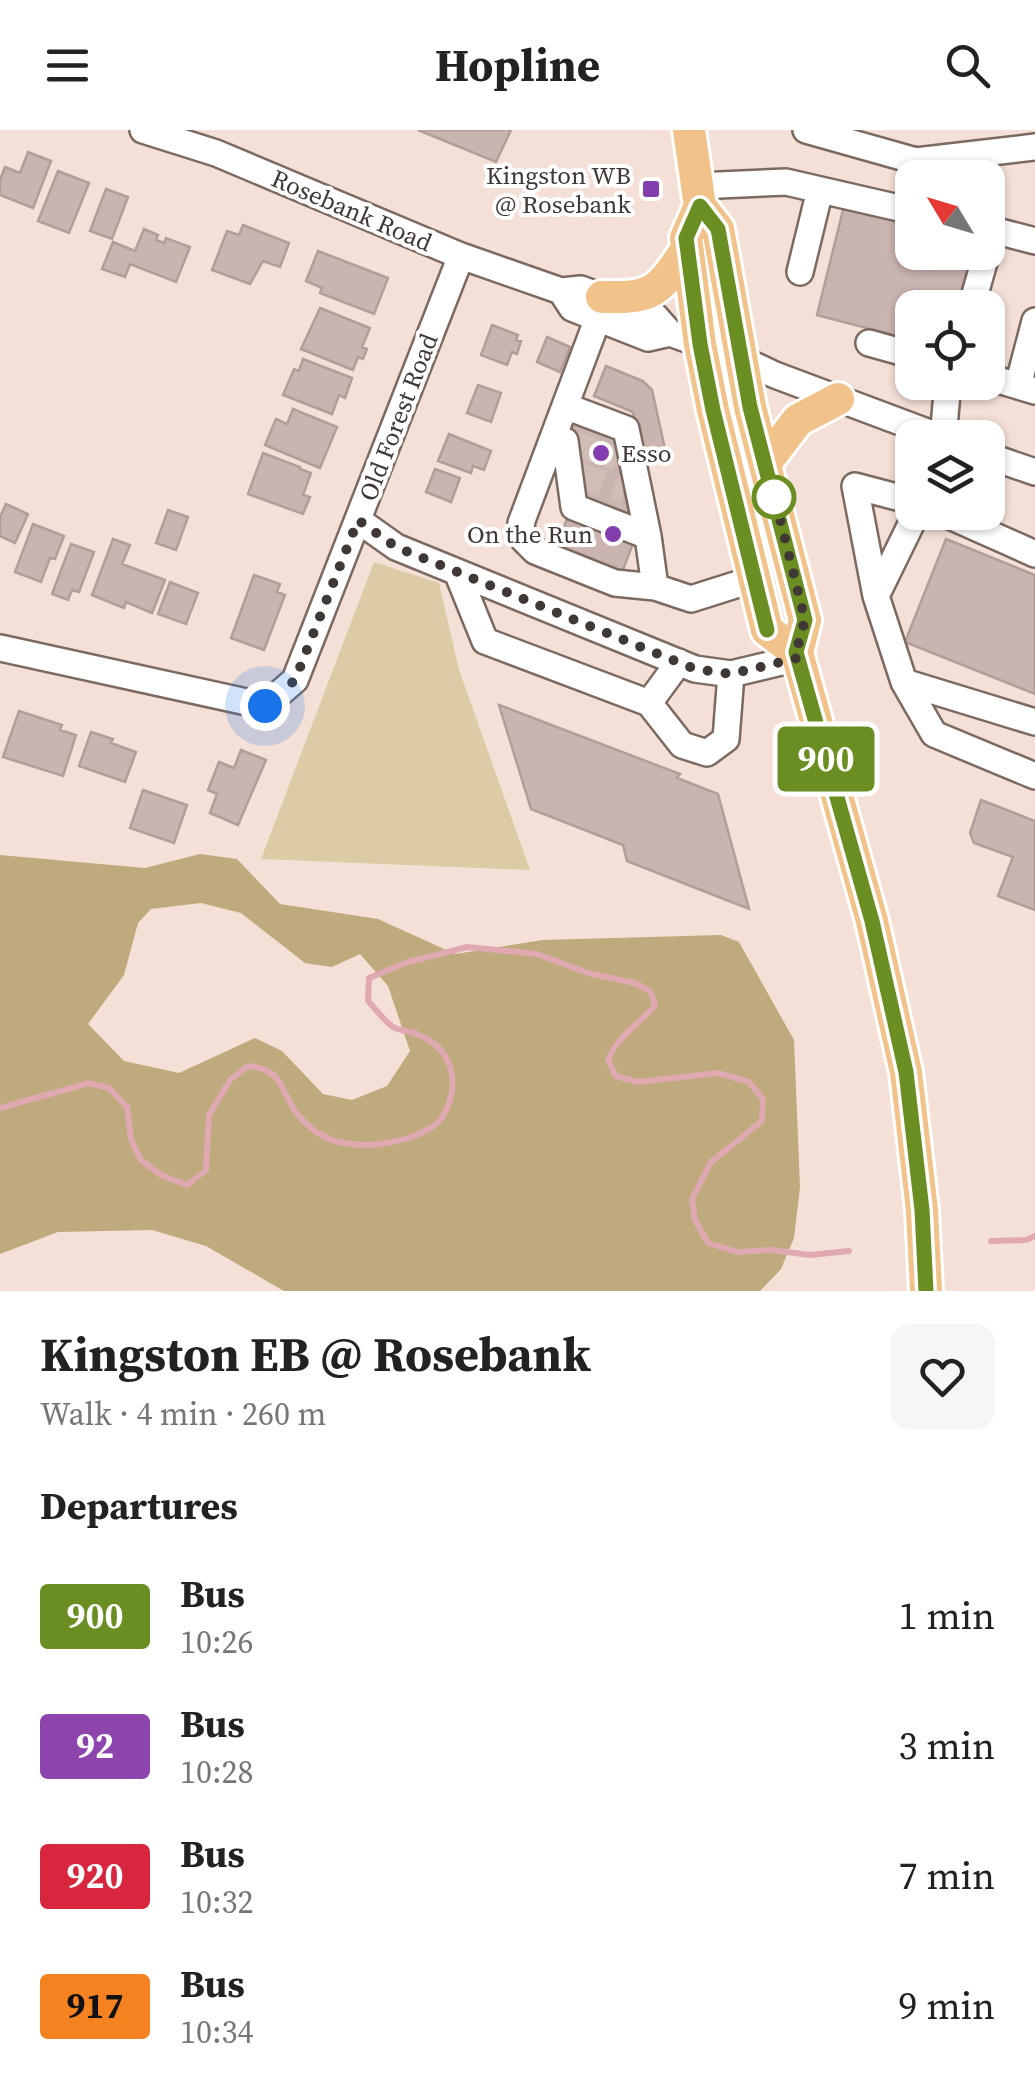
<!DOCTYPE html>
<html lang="en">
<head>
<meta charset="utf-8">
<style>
  :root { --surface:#fff; --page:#f6f6f6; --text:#222; --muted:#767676 }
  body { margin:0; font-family:"Source Serif 4",serif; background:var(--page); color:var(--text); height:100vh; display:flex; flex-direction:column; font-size:38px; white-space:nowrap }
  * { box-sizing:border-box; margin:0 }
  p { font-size:32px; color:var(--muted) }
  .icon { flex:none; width:55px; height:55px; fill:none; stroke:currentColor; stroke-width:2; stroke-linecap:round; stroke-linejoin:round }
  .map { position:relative; height:1161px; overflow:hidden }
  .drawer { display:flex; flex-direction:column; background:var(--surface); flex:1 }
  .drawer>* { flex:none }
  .badge { padding:0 20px; border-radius:8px; font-size:35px; line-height:65px }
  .needle { width:65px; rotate:308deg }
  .controls { position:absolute; left:895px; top:30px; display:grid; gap:20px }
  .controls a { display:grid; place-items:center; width:110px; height:110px; border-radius:20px; background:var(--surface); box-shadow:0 2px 8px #0004; font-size:50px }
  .you { position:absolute; width:50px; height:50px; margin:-25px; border:8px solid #fff; border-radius:50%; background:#1a73e8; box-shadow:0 0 0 15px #1a73e833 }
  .map>.badge { position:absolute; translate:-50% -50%; box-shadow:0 0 0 5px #fff }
  h2 { padding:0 40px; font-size:38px; line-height:90px }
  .round { display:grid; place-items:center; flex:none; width:105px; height:105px; border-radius:20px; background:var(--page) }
  .headline { display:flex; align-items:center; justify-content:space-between; height:170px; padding:0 40px }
  h1 { font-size:48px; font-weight:700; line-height:75px }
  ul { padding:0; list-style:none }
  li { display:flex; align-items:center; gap:30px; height:130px; padding:0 40px }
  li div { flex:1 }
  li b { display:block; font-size:38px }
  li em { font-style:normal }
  li .badge { min-width:110px; font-weight:700; text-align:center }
  header { display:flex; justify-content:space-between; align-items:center; height:130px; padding:0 40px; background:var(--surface); font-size:45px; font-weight:700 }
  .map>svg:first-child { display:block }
  .green { fill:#dccba5 }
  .forest { fill:#beaa7c; fill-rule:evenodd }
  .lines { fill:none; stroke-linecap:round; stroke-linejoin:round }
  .stream { stroke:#e0a8b1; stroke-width:6 }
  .building { fill:#cab4b0; stroke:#b39d9a; stroke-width:2.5 }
  .minor-tunnel { stroke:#d0beb6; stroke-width:25; stroke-dasharray:25 12; stroke-linecap:butt }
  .minor-casing { stroke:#7c6a61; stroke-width:30 }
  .major-casing { stroke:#fff; stroke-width:38 }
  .minor { stroke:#fff; stroke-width:25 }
  .major { stroke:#f1c38b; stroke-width:32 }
  .line-casing { stroke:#fff; stroke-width:22 }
  .line { stroke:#6b8e23; stroke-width:15 }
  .walk { stroke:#403834; stroke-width:10; stroke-dasharray:0 18 }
  .poi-dot { fill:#843daf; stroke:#fff; stroke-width:4 }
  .stop-dot { fill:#fff; stroke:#6b8e23; stroke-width:5 }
  .labels { text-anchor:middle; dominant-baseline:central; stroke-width:8; stroke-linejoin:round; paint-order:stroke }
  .poi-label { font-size:25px; fill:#403834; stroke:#fff; text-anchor:end }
  .street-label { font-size:25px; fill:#403834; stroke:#fff }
</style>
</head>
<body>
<header><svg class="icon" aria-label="menu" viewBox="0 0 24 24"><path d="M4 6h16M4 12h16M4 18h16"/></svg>Hopline<svg class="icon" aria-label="search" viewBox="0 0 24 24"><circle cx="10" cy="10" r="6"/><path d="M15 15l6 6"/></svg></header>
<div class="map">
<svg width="1035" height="1161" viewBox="0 0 1035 1161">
  <rect width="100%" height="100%" fill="#f4e0d6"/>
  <path class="green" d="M374 432 439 453 459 540 530 740 261 729Z"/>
  <path class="forest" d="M200 724 237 729 280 774 378 789 455 824 543 810 721 805 739 812 794 910 800 1057 794 1108 781 1139 760 1161H284L206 1116 152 1100 58 1102 0 1124V725L145 738ZM201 773 241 783 305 833 332 837 360 824 388 856 410 921 387 956 352 970 323 964 282 921 255 908 179 943 124 931 88 894 124 845 138 793 151 779Z"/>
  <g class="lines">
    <path class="stream" d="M0 978 89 953 109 958 127 977 131 1010 141 1030 161 1045 187 1055 206 1040 209 985 230 950 248 936C287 940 279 963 299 986 324 1017 361 1019 397 1011 411 1008 436 999 443 986 461 954 454 919 417 904 410 901 402 901 395 898 385 893 376 879 368 871L369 848 405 833 467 817 537 824 588 843 635 853 650 861 655 875C640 894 616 907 608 930L616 946 638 952 718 943 749 952 763 969 762 991 711 1032 692 1069 695 1090 708 1113 737 1122 771 1120 810 1125 849 1121
      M991 1111 1026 1110 1035 1106"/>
  </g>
  <path class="building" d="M418 0H511L496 32Z
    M28 22 51 31 33 78 0 65V50L5 37 20 43Z
    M58 41 89 53 69 103 38 91Z
    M106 59 128 67 112 109 90 101Z
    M844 76 912 94V122H975L961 178H912V210L817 185Z
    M243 95 289 113 280 137 263 131 250 154 212 140 227 101 239 105Z
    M144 99 158 105 156 110 164 113 166 108 190 117 176 152 130 134 125 147 102 139 113 112 135 121Z
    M318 121 388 148 374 184 320 163 322 158 306 151Z
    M320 178 370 198 362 217 367 219 363 229 358 227 353 240 301 219Z
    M492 195 518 205 516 210 521 211 517 224 512 222 507 235 481 225Z
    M547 207 570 217 560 242 537 232Z
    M303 229 352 248 345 268 339 265 332 284 283 265 294 239 299 241Z
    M606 236 643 251 652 260 665 319 642 324 633 282 594 266Z
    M478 255 501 263 491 292 467 283Z
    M293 279 337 297 320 338 265 315 276 289 287 294Z
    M567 289 613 306 630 388 584 369Z
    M449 304 491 321 484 340 473 336 471 343 438 331Z
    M263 323 300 337V339L311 343 303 365 310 367 303 384 248 364Z
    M435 339 460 348 451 372 426 362Z
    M6 374 28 384 15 413 0 406V387Z
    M168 380 188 387 176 420 156 413Z
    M568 386 634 411 621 445 555 420Z
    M33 394 64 406 55 429 50 428 41 452 15 442Z
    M113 409 130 415 122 434 165 450 152 483 126 472 124 478 92 465Z
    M946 409 1035 445V564L905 512Z
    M71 414 94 422 79 462 72 460 68 470 52 464Z
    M254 445 280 454 277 462 285 465 264 520 231 508Z
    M170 452 198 463 186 494 158 484Z
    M499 575 680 644 677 648 718 664 749 779 627 731 623 715 531 679Z
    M19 581 62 595 60 600 76 605 63 646 3 627Z
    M91 602 113 609 111 613 136 622 125 652 79 636Z
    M241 620 266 630 238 695 210 683 217 664 208 660 219 632 234 638Z
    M143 660 187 675 174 713 130 698Z
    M981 670 1035 691V780L998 766 1013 727 974 713 970 703Z"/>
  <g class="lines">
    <path class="minor-tunnel" d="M572 313 617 328
      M579 345 624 361"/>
    <g class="minor-casing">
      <path id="minor" d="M143 0 216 23 461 126 561 161 581 159 655 186 670 203 741 229 775 245 943 308
        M806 0 916 31 1035 17
        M697 56 786 52 912 81
        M993 100 1035 111
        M800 142 820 60
        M561 161 572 178 648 208 670 203
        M971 178 987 122
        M598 188 521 393 523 409 535 421 615 453 655 457
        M869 213 912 225
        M988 247 1035 261
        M1018 256 1035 191
        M565 276 626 299 648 406 655 457 691 469 754 449
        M943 308 948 252
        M565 311 574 377 648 406
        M1000 330 1035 342
        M917 382 876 466 904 552 934 604 1035 646
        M941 382 1035 424
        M358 390 396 417 695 539 731 544 798 528
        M457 442 485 511 649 573
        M876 466 855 356 912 371
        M0 518 265 576 295 550 461 126
        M679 532 649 573 682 615 707 623 726 609 731 544
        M904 552 1035 592"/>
    </g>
    <g class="major-casing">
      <path id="major" d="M689 0 700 76 718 99 750 277 805 490 797 523 872 791 906 942 922 1080 926 1161
        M700 76 686 108 700 214 713 280 767 500 797 523
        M602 167C655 168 658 162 687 119
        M766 332 798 290 838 269"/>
    </g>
    <use href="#minor" class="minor"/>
    <use href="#major" class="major"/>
  </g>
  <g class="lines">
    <g class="line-casing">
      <path id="line" d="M767 500 713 280 700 214 686 108 700 76 718 99 750 277 805 490 796 522 872 791 906 942 922 1080 926 1161"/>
    </g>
    <use href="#line" class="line"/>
    <path class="walk" d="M265 576 295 550 358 390 396 417 695 539 731 544 798 528 796 522 805 490 774 364V367"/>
  </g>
  <g class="poi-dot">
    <rect x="641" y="49" width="20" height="20" rx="5"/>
    <circle cx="601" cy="323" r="10"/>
    <circle cx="613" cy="404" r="10"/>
  </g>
  <circle class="stop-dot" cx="774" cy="367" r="20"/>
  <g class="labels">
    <g class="poi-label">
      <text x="631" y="45">Kingston WB<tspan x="631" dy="29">@ Rosebank</tspan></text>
      <text x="621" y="323" text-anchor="start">Esso</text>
      <text x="593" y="404">On the Run</text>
    </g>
    <g class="street-label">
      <text transform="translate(352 80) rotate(23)">Rosebank Road</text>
      <text transform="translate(398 287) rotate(-69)">Old Forest Road</text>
    </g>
  </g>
</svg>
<div class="controls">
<a><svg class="needle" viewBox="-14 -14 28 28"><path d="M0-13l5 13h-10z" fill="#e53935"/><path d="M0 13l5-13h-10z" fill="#767676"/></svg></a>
<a><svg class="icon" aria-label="locate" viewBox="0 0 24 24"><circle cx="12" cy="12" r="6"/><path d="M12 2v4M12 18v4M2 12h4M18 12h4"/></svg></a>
<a><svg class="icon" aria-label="layers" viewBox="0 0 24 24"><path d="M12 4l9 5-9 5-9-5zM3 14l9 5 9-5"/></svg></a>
</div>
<div class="you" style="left:265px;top:576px"></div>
<b class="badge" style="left:826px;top:629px;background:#6b8e23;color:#fff">900</b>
</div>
<section class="drawer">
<div class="headline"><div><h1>Kingston EB @ Rosebank</h1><p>Walk · 4 min · 260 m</p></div><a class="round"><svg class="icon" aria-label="heart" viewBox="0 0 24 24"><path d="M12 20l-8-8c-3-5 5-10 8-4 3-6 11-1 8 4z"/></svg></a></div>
<h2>Departures</h2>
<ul>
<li><span class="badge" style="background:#6b8e23;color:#fff">900</span><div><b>Bus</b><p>10:26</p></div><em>1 min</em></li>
<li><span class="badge" style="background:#8e44ad;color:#fff">92</span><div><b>Bus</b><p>10:28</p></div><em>3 min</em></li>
<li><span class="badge" style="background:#d7263d;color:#fff">920</span><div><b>Bus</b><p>10:32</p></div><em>7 min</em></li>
<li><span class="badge" style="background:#f58220;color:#111">917</span><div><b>Bus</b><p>10:34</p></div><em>9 min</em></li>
</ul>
</section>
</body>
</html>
